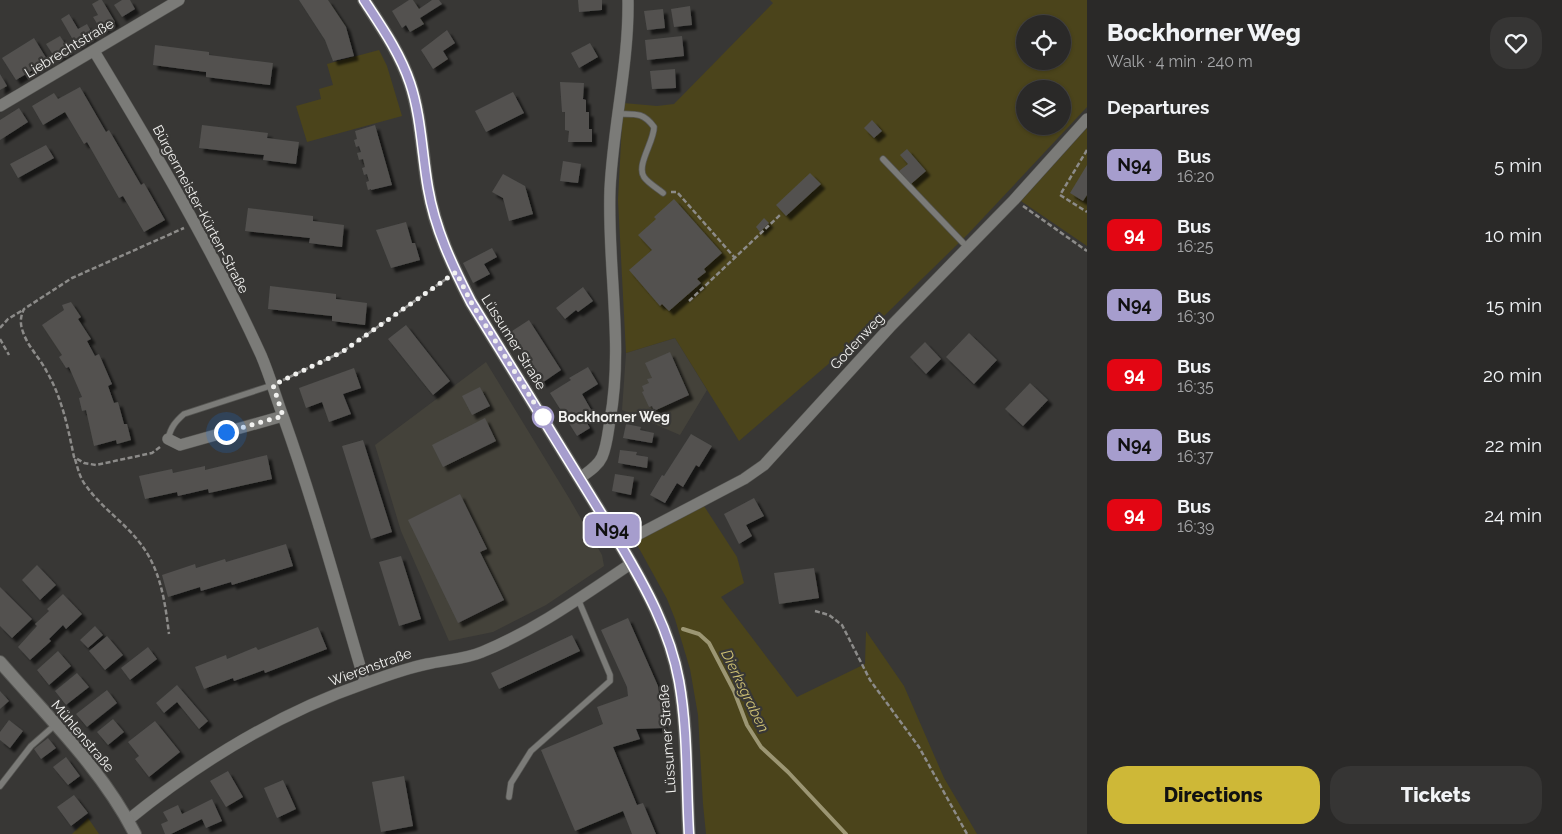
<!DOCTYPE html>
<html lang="en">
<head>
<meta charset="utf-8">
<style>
  :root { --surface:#2a2928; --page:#363534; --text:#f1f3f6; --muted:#a5a6a8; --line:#464545; --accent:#ceb837 }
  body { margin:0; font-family:Raleway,sans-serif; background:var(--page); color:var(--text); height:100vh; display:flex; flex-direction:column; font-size:19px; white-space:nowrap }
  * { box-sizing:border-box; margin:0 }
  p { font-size:16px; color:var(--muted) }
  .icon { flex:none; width:28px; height:28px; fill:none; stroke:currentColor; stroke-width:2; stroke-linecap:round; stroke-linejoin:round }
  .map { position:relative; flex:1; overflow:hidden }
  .sheet { display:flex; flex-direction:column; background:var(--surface); width:475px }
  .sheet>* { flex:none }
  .badge { padding:0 10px; border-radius:8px; font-size:18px; line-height:32px }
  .controls { position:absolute; left:1016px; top:15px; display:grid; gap:10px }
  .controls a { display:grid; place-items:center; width:55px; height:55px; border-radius:50%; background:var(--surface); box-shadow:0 1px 4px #0004,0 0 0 1px var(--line); font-size:25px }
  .you { position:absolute; width:25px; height:25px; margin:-12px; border:4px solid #fff; border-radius:50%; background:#1a73e8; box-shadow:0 0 0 8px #1a73e833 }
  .map>.badge { position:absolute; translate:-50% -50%; box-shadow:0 0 0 2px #fff }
  h2 { padding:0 20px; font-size:19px; line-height:45px }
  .round { display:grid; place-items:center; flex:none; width:52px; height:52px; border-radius:20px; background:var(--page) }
  .summary { display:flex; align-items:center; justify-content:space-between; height:85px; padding:0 20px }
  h1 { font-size:24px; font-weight:800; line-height:38px }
  .button { display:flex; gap:10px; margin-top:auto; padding:10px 20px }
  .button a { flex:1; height:58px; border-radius:20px; background:var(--accent); color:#111; font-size:20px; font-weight:800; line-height:58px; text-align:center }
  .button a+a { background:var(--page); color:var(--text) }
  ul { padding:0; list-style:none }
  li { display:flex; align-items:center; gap:15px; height:70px; padding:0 20px }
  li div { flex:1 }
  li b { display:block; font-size:19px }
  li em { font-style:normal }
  li .badge { min-width:55px; font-weight:700; text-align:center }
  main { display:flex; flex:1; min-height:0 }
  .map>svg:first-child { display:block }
  .built { fill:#44423a }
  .green { fill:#4b441b; fill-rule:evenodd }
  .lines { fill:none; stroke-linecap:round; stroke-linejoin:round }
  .stream { stroke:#9c9673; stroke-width:4 }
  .building { fill:#52514f; filter:url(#shadow) }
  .lane-casing { stroke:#565653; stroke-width:7 }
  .street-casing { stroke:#565653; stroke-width:12 }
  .secondary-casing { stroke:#565653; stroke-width:14 }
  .path { stroke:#8c8b89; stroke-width:2.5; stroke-dasharray:5 2.5; stroke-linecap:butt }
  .lane { stroke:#7b7b78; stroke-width:5.5 }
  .street { stroke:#7b7b78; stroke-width:11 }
  .secondary { stroke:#7b7b78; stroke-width:12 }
  .line-casing { stroke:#fff; stroke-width:11 }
  .line { stroke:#a69dcd; stroke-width:8 }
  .walk { stroke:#f1f1ef; stroke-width:5; stroke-dasharray:0 9 }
  .stop-dot { fill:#fff; stroke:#a69dcd; stroke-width:2.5 }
  .labels { text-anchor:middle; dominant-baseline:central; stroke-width:4.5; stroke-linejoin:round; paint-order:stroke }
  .street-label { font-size:14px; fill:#f1f1ef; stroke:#383735 }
  .stop-label { font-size:14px; font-weight:bold; fill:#f1f1ef; stroke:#383735; text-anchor:start }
  .water-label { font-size:15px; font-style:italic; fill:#d0c274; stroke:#383735 }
</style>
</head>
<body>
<main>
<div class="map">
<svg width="1087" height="834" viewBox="0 0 1087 834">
  <defs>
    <filter id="shadow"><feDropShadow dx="4.5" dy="4.5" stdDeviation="1" flood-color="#0009"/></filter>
  </defs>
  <rect width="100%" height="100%" fill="#383735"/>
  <path class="built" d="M675 338 707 390 680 435 622 410 626 353Z
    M486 362 569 498 602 555 604 566 546 605 493 632 449 641 401 531 375 445Z"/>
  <path class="green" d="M770 0H1087V107L968 234 884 316 739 441 675 338 626 353 618 200 623 103 657 106 674 104 773 3ZM1025 24H1062V61H1025ZM1025 89H1062V126H1025Z
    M379 50 387 66 402 116 307 142 296 106 321 99 319 89 333 85 327 64Z
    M1087 128V246L1021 201Z
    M704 506 737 557 744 583 721 597 797 697 865 664 866 631 904 686 944 778 977 834H706L703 804 698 715 690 669 675 619 667 599 635 541Z
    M88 818 99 834H72Z"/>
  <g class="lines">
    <path class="stream" d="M683 629 699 634 709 643 734 691 747 725 761 747 788 772 846 834"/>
  </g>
  <path class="building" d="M99 0H102L115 22 101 30 93 17 98 15 92 4Z
    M122 0H130L135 9 122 17 114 5Z
    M299 0H328L346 27 354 56 333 61 325 40Z
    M409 0H413L419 9 432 0H439L442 4 420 18 424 24 410 32 406 25 402 28 392 11Z
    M578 0H602V10L579 12Z
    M690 6 692 25 674 27 671 9Z
    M663 9 665 28 647 30 644 11Z
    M69 14 78 29 87 24 93 35 76 45 61 19Z
    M447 30 455 43 443 51 448 59 433 69 421 50Z
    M60 36 69 50 55 58 46 44Z
    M682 36 684 56 647 60 645 40Z
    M34 38 48 61 16 80 2 58Z
    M590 43 598 57 579 68 571 53Z
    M155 45 209 52V55L273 63 270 85 206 77V72L153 65Z
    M675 69 676 88 652 89 650 71Z
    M0 74 7 86 0 90Z
    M560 82 584 83 583 99 586 100V112H589V129H592V142H568L569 131 565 130V112H562Z
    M80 87 106 132 109 130 141 185 144 183 165 220 144 232 123 196 119 198 87 142 84 144 65 112 43 125 32 106 54 93 58 99Z
    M513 92 524 113 486 132 475 111Z
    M19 108 28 122 0 140V120Z
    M872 120 882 131 874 138 864 128Z
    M202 125 268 133 267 138 299 142 296 164 263 160 264 155 199 148Z
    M375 125 392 185 371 190V189L368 190 366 182 369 181 367 174 364 175 362 168 365 167 363 159 359 160 357 153 361 152 359 146 356 147 354 140 357 139 355 131Z
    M46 145 54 158 18 178 10 164Z
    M907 149 926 171 911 184 899 171 908 164 900 155Z
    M563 161 581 164 578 183 560 181Z
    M1087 165V195L1083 201 1070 193Z
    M810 173 821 184 786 216 776 205Z
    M503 174 525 186 533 214 509 221 503 198 492 192Z
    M674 199 722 253 704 269 706 272 697 279 701 283 669 311 662 304 660 306 629 270 652 250 638 235 656 219 654 217Z
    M248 208 313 216V221L344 225 342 247 309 243 310 238 245 231Z
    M764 218 769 223 760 232 756 227Z
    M406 222 412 243H415L420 260 391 268 376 230Z
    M492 248 497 257 484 264 490 274 473 283 463 263Z
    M270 286 336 294V299L367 303 365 325 332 321V316L268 309Z
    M583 287 593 301 578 312 576 310 565 319 556 308Z
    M71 302 81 317 78 319 91 339 87 341 95 356 99 354 112 384 108 386 114 403 118 402 124 424H127L131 440 117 444 116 440 94 446 86 410 82 411 79 398 82 397 69 367 66 368 59 357 62 355 42 325 64 310 62 305Z
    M529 320 561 370 542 383 509 333Z
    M406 325 450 381 433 395 388 339Z
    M969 333 997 360 974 384 946 357Z
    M925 342 941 359 926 374 910 357Z
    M670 352 689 395 654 411 652 406 649 407 642 392 644 391 642 386 649 383 647 379 652 378 645 363Z
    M588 367 598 384 582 394 593 413 584 418 590 428 577 436 550 393 571 380 569 378Z
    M354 368 361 388 343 394 351 414 329 422 322 402 306 408 299 388Z
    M1030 383 1048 400 1023 426 1005 409Z
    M480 387 490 406 472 415 462 396Z
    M485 418 496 441 443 467 432 445Z
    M626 424 641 427 640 430 654 433 652 443 623 438Z
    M691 434 712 446 699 467 696 465 683 487 677 483 665 503 650 495 662 475 664 476Z
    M363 440 392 532 371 539 342 446Z
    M620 450 637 452 636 455 648 457 647 468 618 463Z
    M267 455 272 479 209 493 208 489 178 496 177 492 145 499 139 476 172 469 173 473 205 466V470Z
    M615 474 634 477 631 495 612 491Z
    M460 494 487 549 480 552 504 600 458 623 408 520Z
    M754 498 764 516 746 525 752 536 739 544 724 514Z
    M286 544 293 566 232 585 231 582 201 591 200 587 168 597 162 575 195 564 196 568 225 559 226 562Z
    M401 556 421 619 399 626 379 562Z
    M37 565 56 585 40 600 22 580Z
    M814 568 819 598 779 604 774 573Z
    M0 587 32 619 12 638 0 626Z
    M63 594 82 614 66 629 63 625 49 639 51 641 30 660 18 647 37 626 35 624 49 611 47 609Z
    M628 618 658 686 663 728 636 729 640 739 613 747 637 805 643 803 656 834H632L623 811 575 831 541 750 603 724 597 707 628 696 627 687 601 630Z
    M95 626 103 635 88 648 80 640Z
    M318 627 327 649 265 673 264 670 234 681 233 678 204 689 195 667 226 655 227 659 256 647 258 650Z
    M572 635 580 651 499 689 491 673Z
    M107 636 123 655 105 670 89 651Z
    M148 647 157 659 130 680 121 668Z
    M58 651 71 666 49 685 37 670Z
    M77 673 89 687 66 705 55 691Z
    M177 685 208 721 199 729 177 702 164 713 156 703Z
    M107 690 117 703 87 727 76 714Z
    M0 691 9 701 0 709Z
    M113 719 124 732 108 745 97 732Z
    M9 720 23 731 10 748 0 740V732Z
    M155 721 180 752 149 777 135 759 139 756 128 742Z
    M48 738 56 748 41 759 34 749Z
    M66 757 80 776 68 785 53 767Z
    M228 771 243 797 226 807 210 781Z
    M404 776 413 826 381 832 372 782Z
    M283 780 296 809 277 818 264 788Z
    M74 795 88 813 71 826 57 807Z
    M212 799 222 821 206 828 202 819 171 834H165L161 824 168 821 163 812 178 805 182 814Z"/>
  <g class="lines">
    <g class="lane-casing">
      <path id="lane" d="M618 114C635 114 643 112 654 127 654 142 636 165 644 177 648 183 657 188 663 193
        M883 159 967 247
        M168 439C171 427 175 422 184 414L273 385
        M0 786 31 746 55 725
        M509 797 511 783 531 751 610 681V675L578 599"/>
    </g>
    <g class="street-casing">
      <path id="street" d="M94 51C154 150 213 250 261 355 270 376 276 398 284 419 315 506 339 595 365 683
        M0 106 179 0
        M168 439 180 445 283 416
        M580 478C588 472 598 466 602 457 607 446 608 432 610 420 624 344 607 266 610 189 613 126 629 63 628 0
        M620 544 744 479 764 465 890 327 1014 200 1087 119
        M128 820C199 762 279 713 366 683 385 676 407 668 427 664 445 660 466 659 482 652 536 630 584 595 632 563"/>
    </g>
    <g class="secondary-casing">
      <path id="secondary" d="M364 0C381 26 400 53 410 83 421 115 422 154 428 188 435 229 452 265 471 302L620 544C645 586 670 631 679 681 688 731 686 783 689 834
        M0 662C47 716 102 769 135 834"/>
    </g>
    <path class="path" d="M1087 150 1060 195 1087 212
      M671 192H677L735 258
      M1023 206 1087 251
      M689 301 780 215
      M0 328 8 319 23 310
      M0 339 9 355
      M283 380 342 352 446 279
      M160 447 152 453 96 465 84 463 74 457C68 428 62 398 47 372 40 358 28 347 23 332 20 324 20 317 24 309L72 278 184 228
      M75 459C78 469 80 479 87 487 102 508 125 523 140 543 161 570 165 602 169 634
      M815 611 829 615 842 625 870 680 919 747 967 834"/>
    <use href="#lane" class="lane"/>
    <use href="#street" class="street"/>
    <use href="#secondary" class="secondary"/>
  </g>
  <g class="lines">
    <g class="line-casing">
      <path id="line" d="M364 0C381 26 400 53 410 83 421 115 422 154 428 188 435 229 452 265 471 302L620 544C645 586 670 631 679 681 688 731 686 783 689 834"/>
    </g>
    <use href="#line" class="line"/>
    <path class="walk" d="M226 432 283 416 273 385 342 352 456 272 471 302 543 417"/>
  </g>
  <circle class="stop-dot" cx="543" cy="417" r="10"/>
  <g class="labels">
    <g class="street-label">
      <text transform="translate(69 48) rotate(-31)">Liebrechtstraße</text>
      <text transform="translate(201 209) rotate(62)">Bürgermeister-Kürten-Straße</text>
      <text transform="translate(857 341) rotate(-47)">Godenweg</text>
      <text transform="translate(514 342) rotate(58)">Lüssumer Straße</text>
      <text transform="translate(370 667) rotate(-20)">Wierenstraße</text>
      <text transform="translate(83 736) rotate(50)">Mühlenstraße</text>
      <text transform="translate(667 739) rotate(-94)">Lüssumer Straße</text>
    </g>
    <g class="stop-label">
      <text x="558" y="417">Bockhorner Weg</text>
    </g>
    <g class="water-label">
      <text transform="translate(745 691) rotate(64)">Dierksgraben</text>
    </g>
  </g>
</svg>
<div class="controls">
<a><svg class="icon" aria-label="locate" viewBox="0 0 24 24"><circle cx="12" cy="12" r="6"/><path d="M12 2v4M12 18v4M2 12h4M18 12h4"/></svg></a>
<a><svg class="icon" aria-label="layers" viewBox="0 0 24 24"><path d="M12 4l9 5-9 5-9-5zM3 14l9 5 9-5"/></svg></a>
</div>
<div class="you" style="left:226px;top:432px"></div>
<b class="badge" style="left:612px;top:530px;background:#a69dcd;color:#111">N94</b>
</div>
<section class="sheet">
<div class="summary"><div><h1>Bockhorner Weg</h1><p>Walk · 4 min · 240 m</p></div><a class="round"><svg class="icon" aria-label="heart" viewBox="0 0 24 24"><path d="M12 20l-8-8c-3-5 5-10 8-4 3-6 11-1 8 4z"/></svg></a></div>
<h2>Departures</h2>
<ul>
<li><span class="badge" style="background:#a69dcd;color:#111">N94</span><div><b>Bus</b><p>16:20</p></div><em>5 min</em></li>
<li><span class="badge" style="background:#e30613;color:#fff">94</span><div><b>Bus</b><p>16:25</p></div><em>10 min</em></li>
<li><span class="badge" style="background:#a69dcd;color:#111">N94</span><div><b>Bus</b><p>16:30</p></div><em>15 min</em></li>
<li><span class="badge" style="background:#e30613;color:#fff">94</span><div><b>Bus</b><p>16:35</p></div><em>20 min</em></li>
<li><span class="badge" style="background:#a69dcd;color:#111">N94</span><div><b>Bus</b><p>16:37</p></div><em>22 min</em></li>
<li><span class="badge" style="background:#e30613;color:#fff">94</span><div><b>Bus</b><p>16:39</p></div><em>24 min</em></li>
</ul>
<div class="button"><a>Directions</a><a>Tickets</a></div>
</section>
</main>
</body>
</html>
